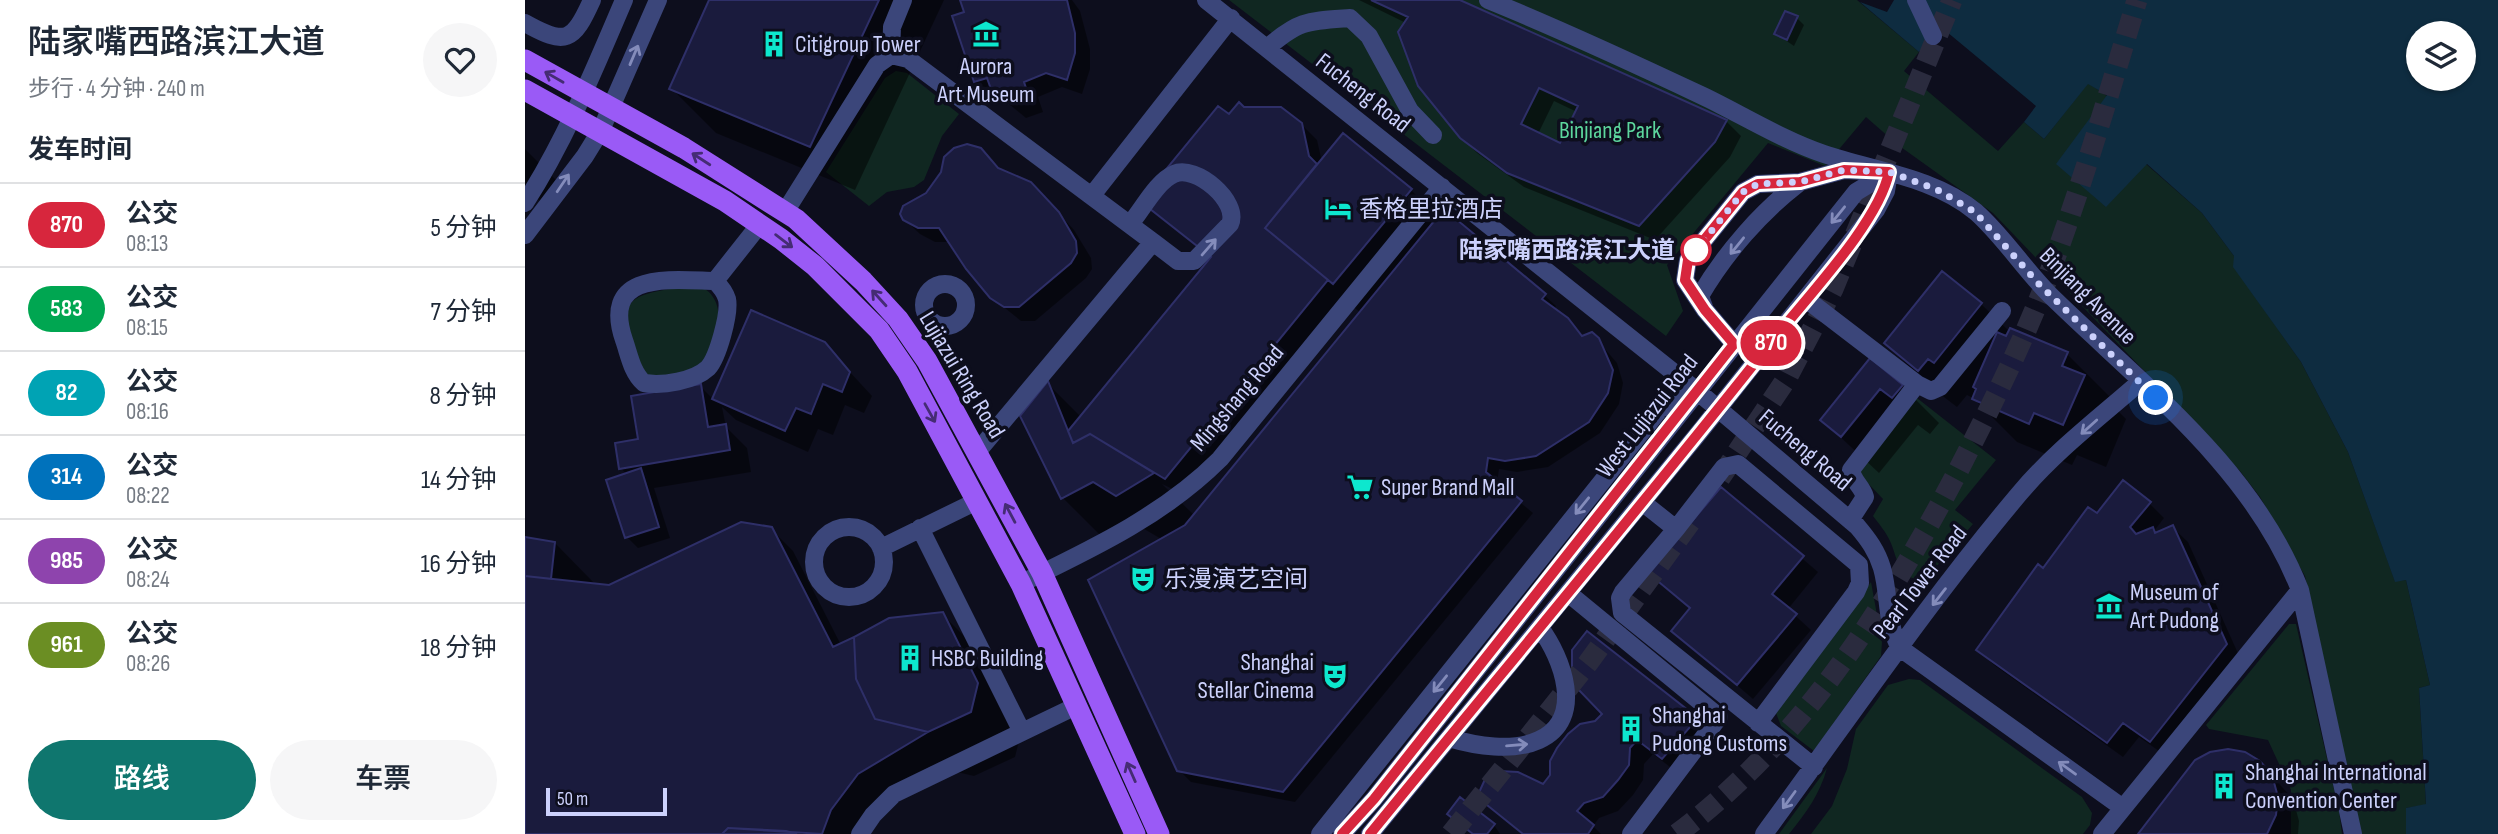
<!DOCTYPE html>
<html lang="zh">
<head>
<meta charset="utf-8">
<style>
  :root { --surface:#fff; --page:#f6f6f7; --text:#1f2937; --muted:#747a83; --line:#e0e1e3; --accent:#0f766e }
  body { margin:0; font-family:"Sofia Sans Condensed","Noto Sans SC",sans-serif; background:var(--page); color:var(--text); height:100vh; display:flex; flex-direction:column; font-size:26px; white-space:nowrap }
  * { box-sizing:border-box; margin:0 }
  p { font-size:23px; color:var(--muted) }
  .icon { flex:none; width:38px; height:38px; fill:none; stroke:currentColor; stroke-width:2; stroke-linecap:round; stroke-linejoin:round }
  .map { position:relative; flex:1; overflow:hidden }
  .panel { display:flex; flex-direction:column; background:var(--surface); width:525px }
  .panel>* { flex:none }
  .badge { padding:0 14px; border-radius:23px; font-size:24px; line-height:46px }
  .tools { position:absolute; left:1881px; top:21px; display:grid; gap:14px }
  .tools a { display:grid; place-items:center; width:70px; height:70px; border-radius:50%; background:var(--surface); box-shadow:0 2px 5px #0004; font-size:35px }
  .scale { position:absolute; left:21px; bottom:18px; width:121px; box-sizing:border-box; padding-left:7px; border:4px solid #ccd1fc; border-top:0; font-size:19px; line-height:24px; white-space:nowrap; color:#ccd1fc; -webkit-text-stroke:5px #0d0e1d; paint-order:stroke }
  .you { position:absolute; width:35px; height:35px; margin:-18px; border:5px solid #fff; border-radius:50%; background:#1a73e8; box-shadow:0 0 0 10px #1a73e833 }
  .map>.badge { position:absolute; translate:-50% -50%; box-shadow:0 0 0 4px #fff }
  h2 { padding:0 28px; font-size:26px; line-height:63px }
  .round { display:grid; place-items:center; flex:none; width:74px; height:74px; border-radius:37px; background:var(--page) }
  .overview { display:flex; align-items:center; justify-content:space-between; height:119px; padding:0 28px }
  h1 { font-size:33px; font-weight:600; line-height:52px }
  .action { display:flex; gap:14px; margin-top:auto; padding:14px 28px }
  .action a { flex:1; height:80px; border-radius:42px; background:var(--accent); color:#fff; font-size:28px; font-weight:600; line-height:80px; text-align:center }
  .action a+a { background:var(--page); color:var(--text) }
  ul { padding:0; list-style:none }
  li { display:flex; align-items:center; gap:21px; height:84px; padding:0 28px; border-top:2px solid var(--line) }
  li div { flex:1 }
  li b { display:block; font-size:26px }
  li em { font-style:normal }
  li .badge { min-width:77px; font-weight:700; text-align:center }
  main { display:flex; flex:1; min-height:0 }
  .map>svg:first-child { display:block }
  .green { fill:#102721 }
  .water { fill:#0e2c40; fill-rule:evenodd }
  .shadow { fill:#0007; fill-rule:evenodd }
  .building { fill:#1a1b3d; stroke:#2e2f68; stroke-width:2; fill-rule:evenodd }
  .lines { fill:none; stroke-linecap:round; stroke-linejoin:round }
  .highway-tunnel { stroke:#2a2b3e; stroke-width:21; stroke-dasharray:21 10; stroke-linecap:butt }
  .minor { stroke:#3b467a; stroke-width:18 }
  .major { stroke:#9a5af6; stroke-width:21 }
  .oneway { stroke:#848cbb }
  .oneway2 { stroke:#452c74 }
  .line-casing { stroke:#fff; stroke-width:16 }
  .line { stroke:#d7263d; stroke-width:10 }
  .walk { stroke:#ccd1fc; stroke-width:7; stroke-dasharray:0 12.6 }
  .stop-dot { fill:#fff; stroke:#d7263d; stroke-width:3.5 }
  .labels { text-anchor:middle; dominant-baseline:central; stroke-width:7; stroke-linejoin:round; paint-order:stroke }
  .poi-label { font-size:24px; fill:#ccd1fc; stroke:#0d0e1d; text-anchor:start }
  .street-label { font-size:24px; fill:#ccd1fc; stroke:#0d0e1d }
  .park-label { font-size:24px; fill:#5dd79e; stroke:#0d0e1d }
  .stop-label { font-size:24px; font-weight:bold; fill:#ccd1fc; stroke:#0d0e1d; text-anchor:end }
</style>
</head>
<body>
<main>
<section class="panel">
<div class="overview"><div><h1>陆家嘴西路滨江大道</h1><p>步行 · 4 分钟 · 240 m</p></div><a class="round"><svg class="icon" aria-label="heart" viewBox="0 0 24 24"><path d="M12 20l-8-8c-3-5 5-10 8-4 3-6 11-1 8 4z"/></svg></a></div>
<h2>发车时间</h2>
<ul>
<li><span class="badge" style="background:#d7263d;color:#fff">870</span><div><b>公交</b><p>08:13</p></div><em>5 分钟</em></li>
<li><span class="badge" style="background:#00a651;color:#fff">583</span><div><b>公交</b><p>08:15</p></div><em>7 分钟</em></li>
<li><span class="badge" style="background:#00a3b4;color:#fff">82</span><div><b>公交</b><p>08:16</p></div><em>8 分钟</em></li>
<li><span class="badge" style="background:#0072bc;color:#fff">314</span><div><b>公交</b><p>08:22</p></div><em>14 分钟</em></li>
<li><span class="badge" style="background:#8e44ad;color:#fff">985</span><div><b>公交</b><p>08:24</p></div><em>16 分钟</em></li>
<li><span class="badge" style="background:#6b8e23;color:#fff">961</span><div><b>公交</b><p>08:26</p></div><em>18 分钟</em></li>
</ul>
<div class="action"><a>路线</a><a>车票</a></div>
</section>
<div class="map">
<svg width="1973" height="834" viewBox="0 0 1973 834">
  <rect width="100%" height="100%" fill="#0d0e1d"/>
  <path class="green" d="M704 0H1332L1394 52 1379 71 1473 151 1499 122 1519 139 1563 83 1582 96 1532 164H1621L1677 213 1709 256V267L1776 362 1823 452 1870 581 1881 580 1905 685 1894 688 1901 805 1881 808V834H1836L1780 576 1735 497 1715 471 1468 213 1373 145 1341 117 1300 166 1243 143 1142 265 1158 311 1141 336Z
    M371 71 382 73 434 114 417 136 399 180 389 187 362 192 344 206 301 172 360 78Z
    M172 285C196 293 197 320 191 342 188 351 178 361 172 369L135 378 120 374C87 299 94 295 172 285Z
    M1392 398 1471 460 1430 510 1448 524 1399 581C1371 577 1374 561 1365 541 1361 532 1354 524 1348 516L1358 499 1335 475 1336 469Z
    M1346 582 1357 642 1356 656 1289 751 1256 726 1251 713Z
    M1764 624H1771L1814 811 1817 834H1766V790L1743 740 1684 729 1681 725Z
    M1384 679 1395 680 1557 797 1567 813 1565 825 1558 834H1286L1307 806 1322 769 1331 729 1363 685Z
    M1302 768C1295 794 1281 813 1264 834H1254Z"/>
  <path class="water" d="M1369 0H1973V834H1881V808L1901 804 1894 688 1905 685 1881 580 1870 582 1823 452 1776 362 1708 267 1709 256 1677 213 1622 164 1581 207 1531 164 1582 95 1563 84 1519 139 1499 122 1511 106 1416 27 1394 52 1335 2 1362 12ZM1894 33H1939V79H1894Z"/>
  <path class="shadow" d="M186 0H419L330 190 191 133 146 88Z
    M437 0H547L555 11 565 49V69L557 94 537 87 513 97 518 112 501 118 472 94 465 96 450 81Z
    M834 0H930L1201 121 1216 136 1205 157 1130 240 999 187 952 153 936 137 881 23ZM1029 101 1052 112 1036 145 1013 134Z
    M1272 18 1279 25 1269 46 1251 34Z
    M719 109 776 124 792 140 797 162 886 190 914 218 1019 295 1031 306 1029 310 1059 337 1067 334 1092 363 1098 383 1094 404 1075 433 1023 467 992 472 974 469 972 483 1008 513 770 802 666 782 654 770 638 540 614 526 582 542 538 498 523 384 557 418 687 258 618 201 704 116ZM816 297 836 313 670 516 637 484 656 493Z
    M0 149 31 180 19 203 0 192Z
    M475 171 521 200 549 230 566 258 567 269 561 278 510 321H496L470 300 426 242H410L395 234 379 219Z
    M1456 304 1485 332 1542 354 1585 397 1583 401 1601 419 1581 467 1552 455 1547 465 1492 442 1448 398 1442 395 1432 407 1398 381 1361 343Z
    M299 344 347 396 339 413 320 405 308 435 293 429 283 452 211 420 197 407 201 427 222 448 226 472 129 488 145 538 113 548 102 537V475L96 468 115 441 175 386 188 399Z
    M1345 361 1377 386 1414 423 1405 434 1393 425 1354 473 1297 420Z
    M1196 489 1293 572 1263 609 1286 630 1228 699 1149 631 1166 610 1126 573Z
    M1624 503 1639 518 1629 531 1632 534 1647 527 1663 542 1716 660 1641 756 1614 737 1598 757 1469 665 1453 650 1518 570 1572 515Z
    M246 529 268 551 316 645 417 614 462 659 497 729 490 757 449 776 406 766 355 796 327 834H0V539L30 543 71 585 84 587Z
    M1172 719 1187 734 1153 773 1128 754 1119 764 1118 780 1108 795 1093 811 1074 818 1068 826 1076 834H997L954 797 1018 786 1027 776V762Z
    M1734 762 1768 799 1774 821 1773 834H1615Z
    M969 825 975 834H949Z"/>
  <path class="building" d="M184 0H354L285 147 144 89Z
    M435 0H542L550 33V53L542 80 521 73 499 82 504 97 484 103 479 88 467 92 462 78 449 82 427 16 439 12Z
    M846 0H935L1202 120 1190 142 1114 226 982 173 935 138 893 86 873 32 883 17ZM1014 88 1053 106 1035 143 996 124Z
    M1260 11 1273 16 1262 40 1249 34Z
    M714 102 719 107H756L777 123 784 156 792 164 740 228 803 280 640 479 565 434 548 443 543 431 686 257 615 201 693 106 704 114Z
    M818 133 887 189 808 284 740 228Z
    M442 144 456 148 473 168 506 182 534 212 551 241 552 253 546 263 494 307H479L465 298 441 269 414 228H393L378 220 375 214 378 206 401 193 416 172 419 157 429 148Z
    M919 209 1021 294 1017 299 1043 318 1057 336 1067 332 1074 338 1088 370 1083 393 1064 422 1011 456 980 461 963 458 961 472 997 501 758 792 652 771 563 580 660 525Z
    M1417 271 1457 303 1409 363 1403 359 1393 371 1359 343Z
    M226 310 300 342 325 372 317 392 298 384 286 414 271 408 260 431 187 399Z
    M1485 328 1543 352 1537 366 1560 375 1538 425 1509 413 1504 424 1447 399 1451 389 1448 387 1472 332 1481 336Z
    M1345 358 1378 385 1367 398 1355 389 1316 437 1295 420Z
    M523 381 548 443 565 434 629 473 591 496 568 482 536 499 495 416Z
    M176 384 183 427 201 424 205 450 94 469 90 443 113 439 106 396Z
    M116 468 134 527 100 538 81 480Z
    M1598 480 1626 502 1605 527 1611 534 1628 527 1630 533 1648 525 1702 644 1625 742 1598 723 1582 743 1451 650 1513 564 1518 568 1563 507 1572 513Z
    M1196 487 1279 556 1247 594 1272 614 1212 685 1146 631 1165 608 1123 573Z
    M216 522 247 527 308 647 329 637 331 679 350 719 403 732 333 774 306 810 297 834 203 828 197 834H0V576L84 585Z
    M0 537 30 542 26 579 0 576Z
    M418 612 453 683 446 712 403 732 350 719 331 679 329 637 364 618Z
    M1062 631 1173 718 1137 759 1112 740 1105 748 1104 765 1093 780 1078 797 1059 803 1052 811 1069 825 1063 834H998L952 797 961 777 974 771 993 772 1018 784 1025 775V761L1032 748 1043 734 1055 724 1070 721 1077 714 1051 687 1047 669V650Z
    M1703 749 1720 752 1735 761 1747 775 1753 797 1751 815 1742 834H1613L1670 760 1685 752Z
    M935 797 970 824 962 834H948L922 814Z
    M203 828 261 831 272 834H197Z"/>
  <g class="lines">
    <path class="highway-tunnel" d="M1195 478 1262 378 1308 289 1427 0
      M926 834 1063 663 1169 517
      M1152 834C1279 738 1361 608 1434 469 1466 407 1498 342 1523 277 1557 186 1584 93 1612 0"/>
    <path class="minor" d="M681 0 1172 391 1332 526C1343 539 1352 551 1357 568 1365 596 1360 621 1375 648L1598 808
      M963 0C1037 30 1108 63 1180 97 1219 116 1258 140 1299 154 1349 171 1409 177 1451 212 1478 236 1499 269 1525 295 1617 385 1727 467 1775 590L1828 834
      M1391 0 1408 36
      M0 23C41 46 48 42 67 0
      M742 48C774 20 783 21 825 18L844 36 885 111 908 135
      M366 55 367 27 378 0
      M568 194 706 18
      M0 203C41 139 69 70 99 0
      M260 212 352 65 366 55 383 59 628 242 453 451
      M605 224C617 210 632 181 649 174 671 164 715 202 705 224L669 261H653L628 242
      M0 235 60 156 76 130 133 0
      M190 281C195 286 200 292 202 299 205 313 193 357 183 368 169 381 138 386 119 383 107 373 104 354 99 340 75 270 147 280 190 281L235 224
      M399 305a21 21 0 1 1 42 0a21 21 0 1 1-42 0Z
      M1281 299 1392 384 1326 470C1328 482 1337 486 1340 497L1325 520
      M1180 310 1175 296C1200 253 1236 212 1275 182
      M1209 344 1180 310 1160 280 1163 260 1218 192 1233 184 1275 182 1319 170 1340 171
      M1392 384 1406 391 1415 387 1477 311
      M1117 502 1151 529 1098 592 1095 598 1097 613 1289 767
      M289 562a35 35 0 1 1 70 0a35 35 0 1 1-70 0Z
      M395 528 497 732
      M1151 529 1199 467 1213 464 1334 565 1335 583 1331 592 1233 723
      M356 548 452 501
      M505 579C573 546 641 513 695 459L917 187
      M1043 593 1194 717 1106 834
      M924 738C951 746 988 752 1014 740 1061 719 1037 657 1015 628
      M335 834 348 815 369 794 549 707
      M795 834 1135 409 1169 392
      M817 834 849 799 1331 192 1364 172
      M845 834 1177 429 1351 210 1361 191 1364 172
      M1239 834C1323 720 1403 602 1494 494 1529 452 1574 418 1615 382
      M1577 834 1775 590"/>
    <path class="major" d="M0 60 159 148 271 219 338 281 373 319 402 361 517 573 634 834
      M0 90 200 201 256 239 290 266 354 330 382 371 496 584 610 834"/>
  </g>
  <defs><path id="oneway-shaft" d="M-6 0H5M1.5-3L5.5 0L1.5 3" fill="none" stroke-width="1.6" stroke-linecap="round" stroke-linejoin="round" transform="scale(1.75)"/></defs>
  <g class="oneway">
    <use href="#oneway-shaft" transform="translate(109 55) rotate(-67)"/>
    <use href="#oneway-shaft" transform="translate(38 183) rotate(-56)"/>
    <use href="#oneway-shaft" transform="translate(1313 215) rotate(129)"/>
    <use href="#oneway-shaft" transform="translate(1212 246) rotate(129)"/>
    <use href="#oneway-shaft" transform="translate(684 247) rotate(-49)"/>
    <use href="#oneway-shaft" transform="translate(1564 427) rotate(138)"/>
    <use href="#oneway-shaft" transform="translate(1057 506) rotate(129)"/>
    <use href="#oneway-shaft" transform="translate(1414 597) rotate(128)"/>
    <use href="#oneway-shaft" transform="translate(915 684) rotate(129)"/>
    <use href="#oneway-shaft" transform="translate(992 745) rotate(-5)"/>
    <use href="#oneway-shaft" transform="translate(1542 768) rotate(-144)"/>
    <use href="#oneway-shaft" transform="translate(1264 800) rotate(126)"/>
  </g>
  <g class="oneway2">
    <use href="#oneway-shaft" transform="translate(29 77) rotate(-150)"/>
    <use href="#oneway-shaft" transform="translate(176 159) rotate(-147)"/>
    <use href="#oneway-shaft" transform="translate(259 241) rotate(37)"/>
    <use href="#oneway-shaft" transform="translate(354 298) rotate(-132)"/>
    <use href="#oneway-shaft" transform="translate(405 413) rotate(61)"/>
    <use href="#oneway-shaft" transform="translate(485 513) rotate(-118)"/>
    <use href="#oneway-shaft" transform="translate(606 772) rotate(-114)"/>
  </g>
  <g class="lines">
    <g class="line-casing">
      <path id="line" d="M817 834 849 799 1209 344 1180 310 1160 280 1163 260 1218 192 1233 184 1275 182 1319 170 1364 172C1354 222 1282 297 1248 340 1116 507 979 670 845 834"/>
    </g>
    <use href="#line" class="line"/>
    <path class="walk" d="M1171 250 1218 192 1233 184 1275 182 1319 170 1364 172 1411 189 1450 212 1514 284 1631 398"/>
  </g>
  <defs>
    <g id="museum-bare" transform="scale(2.1)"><path d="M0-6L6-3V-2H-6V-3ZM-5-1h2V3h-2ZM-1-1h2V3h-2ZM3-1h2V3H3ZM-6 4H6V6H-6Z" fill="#0de7ce" stroke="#0d0e1d" stroke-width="2.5" paint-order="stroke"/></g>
    <g id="building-bare" transform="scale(2.1)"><path d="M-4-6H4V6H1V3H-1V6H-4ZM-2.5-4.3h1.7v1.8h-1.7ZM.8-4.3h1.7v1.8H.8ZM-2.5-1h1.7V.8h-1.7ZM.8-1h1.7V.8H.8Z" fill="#0de7ce" stroke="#0d0e1d" stroke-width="2.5" paint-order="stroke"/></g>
    <g id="hotel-bare" transform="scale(2.1)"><path d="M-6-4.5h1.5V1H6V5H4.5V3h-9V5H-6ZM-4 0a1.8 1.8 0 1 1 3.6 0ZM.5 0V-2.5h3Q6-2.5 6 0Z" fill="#0de7ce" stroke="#0d0e1d" stroke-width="2.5" paint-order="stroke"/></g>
    <g id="supermarket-bare" transform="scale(2.1)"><path d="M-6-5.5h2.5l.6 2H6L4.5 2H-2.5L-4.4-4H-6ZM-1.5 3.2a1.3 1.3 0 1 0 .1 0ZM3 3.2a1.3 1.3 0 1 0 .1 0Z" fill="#0de7ce" stroke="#0d0e1d" stroke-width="2.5" paint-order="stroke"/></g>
    <g id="theatre-bare" transform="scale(2.1)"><path d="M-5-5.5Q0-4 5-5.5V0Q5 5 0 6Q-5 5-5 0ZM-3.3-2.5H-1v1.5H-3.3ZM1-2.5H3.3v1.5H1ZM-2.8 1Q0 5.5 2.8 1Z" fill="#0de7ce" stroke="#0d0e1d" stroke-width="2.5" paint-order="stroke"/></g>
  </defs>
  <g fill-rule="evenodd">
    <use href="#museum-bare" x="461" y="34"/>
    <use href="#building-bare" x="249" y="44"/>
    <use href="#hotel-bare" x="813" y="209"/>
    <use href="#supermarket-bare" x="835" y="487"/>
    <use href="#theatre-bare" x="618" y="579"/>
    <use href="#museum-bare" x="1584" y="606"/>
    <use href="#building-bare" x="385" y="658"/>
    <use href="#theatre-bare" x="810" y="676"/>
    <use href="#building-bare" x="1106" y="729"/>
    <use href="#building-bare" x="1699" y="786"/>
  </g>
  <circle class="stop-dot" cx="1171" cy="250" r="14"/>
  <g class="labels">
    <g class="poi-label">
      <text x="270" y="44">Citigroup Tower</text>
      <text x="461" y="66" text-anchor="middle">Aurora<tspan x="461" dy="28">Art Museum</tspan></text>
      <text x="834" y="209">香格里拉酒店</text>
      <text x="856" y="487">Super Brand Mall</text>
      <text x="639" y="579">乐漫演艺空间</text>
      <text x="1605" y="592">Museum of<tspan x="1605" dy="28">Art Pudong</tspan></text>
      <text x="406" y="658">HSBC Building</text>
      <text x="789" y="662" text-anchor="end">Shanghai<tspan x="789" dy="28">Stellar Cinema</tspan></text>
      <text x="1127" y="715">Shanghai<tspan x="1127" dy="28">Pudong Customs</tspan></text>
      <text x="1720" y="772">Shanghai International<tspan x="1720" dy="28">Convention Center</tspan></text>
    </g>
    <g class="street-label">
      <text transform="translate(838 93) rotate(38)">Fucheng Road</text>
      <text transform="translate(1563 296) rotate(45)">Binjiang Avenue</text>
      <text transform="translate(437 375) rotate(59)">Lujiazui Ring Road</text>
      <text transform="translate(712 398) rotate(-50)">Mingshang Road</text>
      <text transform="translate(1122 416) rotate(-52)">West Lujiazui Road</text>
      <text transform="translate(1280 450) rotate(40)">Fucheng Road</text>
      <text transform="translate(1395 582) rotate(-52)">Pearl Tower Road</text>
    </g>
    <g class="park-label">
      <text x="1085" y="130">Binjiang Park</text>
    </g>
    <g class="stop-label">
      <text x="1150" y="250">陆家嘴西路滨江大道</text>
    </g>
  </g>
</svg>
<div class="tools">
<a><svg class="icon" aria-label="layers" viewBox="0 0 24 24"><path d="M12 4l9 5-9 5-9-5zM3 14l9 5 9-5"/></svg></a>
</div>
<div class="scale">50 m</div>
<div class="you" style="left:1631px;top:398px"></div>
<b class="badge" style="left:1246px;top:343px;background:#d7263d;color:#fff">870</b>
</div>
</main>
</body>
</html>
